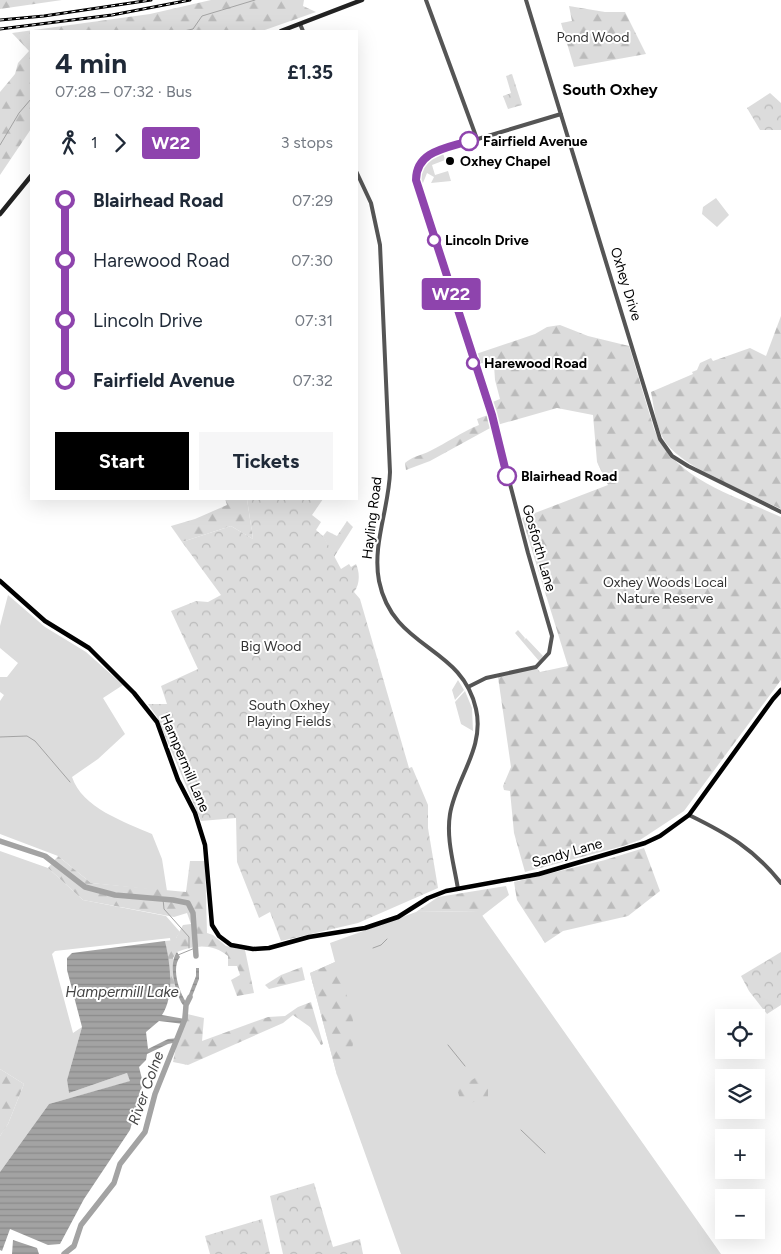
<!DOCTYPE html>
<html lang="en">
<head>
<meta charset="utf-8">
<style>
  :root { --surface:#fff; --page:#f6f6f7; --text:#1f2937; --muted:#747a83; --accent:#000 }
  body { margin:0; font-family:Figtree,sans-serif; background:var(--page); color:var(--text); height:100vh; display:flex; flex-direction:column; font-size:19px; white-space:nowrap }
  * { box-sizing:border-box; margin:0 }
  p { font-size:16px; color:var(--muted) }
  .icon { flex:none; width:28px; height:28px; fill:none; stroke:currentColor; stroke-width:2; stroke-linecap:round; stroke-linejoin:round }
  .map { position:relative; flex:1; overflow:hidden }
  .sheet { position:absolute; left:30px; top:30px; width:328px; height:470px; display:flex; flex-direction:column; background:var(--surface); border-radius:0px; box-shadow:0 5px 20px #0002 }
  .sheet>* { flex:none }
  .badge { padding:0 10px; border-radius:4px; font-size:18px; line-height:32px }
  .buttons { position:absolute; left:715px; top:1009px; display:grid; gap:10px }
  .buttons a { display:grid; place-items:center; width:50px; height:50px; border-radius:0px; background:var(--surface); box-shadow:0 5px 20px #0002; font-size:25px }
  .map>.badge { position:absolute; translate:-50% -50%; box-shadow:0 0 0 2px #fff }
  .legs { display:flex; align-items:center; gap:8px; height:55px; padding:0 25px; font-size:16px }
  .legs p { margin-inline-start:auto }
  .headline { display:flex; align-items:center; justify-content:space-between; height:85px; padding:0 25px }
  h1 { font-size:28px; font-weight:700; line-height:38px }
  .button { display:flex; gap:10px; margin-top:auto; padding:10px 25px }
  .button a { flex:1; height:58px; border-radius:0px; background:var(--accent); color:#fff; font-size:20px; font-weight:700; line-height:58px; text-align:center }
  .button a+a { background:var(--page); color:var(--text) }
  ul { padding:0 25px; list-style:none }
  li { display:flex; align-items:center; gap:18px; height:60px; font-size:19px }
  li i { display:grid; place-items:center; width:8px; height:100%; margin:0 6px; background:currentColor }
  li i::after { content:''; width:12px; height:12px; margin:-6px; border:4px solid; border-radius:50%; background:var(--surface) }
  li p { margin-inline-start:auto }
  li:first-child i { background:linear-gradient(#0000 50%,currentColor 0) }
  li:last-child i { background:linear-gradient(currentColor 50%,#0000 0) }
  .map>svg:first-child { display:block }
  .grass { fill:#dcdcdc }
  .forest { fill:url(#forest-firs) }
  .park { fill:url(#park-crowns) }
  .water { fill:url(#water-rules) }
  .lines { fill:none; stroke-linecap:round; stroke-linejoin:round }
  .stream { stroke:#a3a3a3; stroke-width:1 }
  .river { stroke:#a3a3a3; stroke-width:5.5 }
  .tertiary { stroke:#555; stroke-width:4 }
  .secondary { stroke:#222; stroke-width:4.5 }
  .primary { stroke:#000; stroke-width:4.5 }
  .rail-casing { stroke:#000; stroke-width:3 }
  .rail { stroke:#fff; stroke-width:1; stroke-dasharray:4; stroke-linecap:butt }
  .line-1-casing { stroke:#fff; stroke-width:11 }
  .line-1 { stroke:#8e44ad; stroke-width:8 }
  .stop-1-dot { fill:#fff; stroke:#8e44ad; stroke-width:2.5 }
  .poi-dot { fill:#000; stroke:#fff; stroke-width:2 }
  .labels { text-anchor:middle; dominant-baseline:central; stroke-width:4; stroke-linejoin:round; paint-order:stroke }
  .park-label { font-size:14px; fill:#333; stroke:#fff }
  .stop-label { font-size:14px; font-weight:bold; fill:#000; stroke:#fff; text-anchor:start }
  .poi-label { font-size:14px; font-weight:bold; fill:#000; stroke:#fff; text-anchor:start }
  .street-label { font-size:14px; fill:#000; stroke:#fff }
  .water-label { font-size:15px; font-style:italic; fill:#444; stroke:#fff }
  .quarter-label { font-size:16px; font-weight:bold; fill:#000; stroke:#fff }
</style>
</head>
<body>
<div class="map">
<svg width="781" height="1254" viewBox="0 0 781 1254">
  <defs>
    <pattern id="forest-firs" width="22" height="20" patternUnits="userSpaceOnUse" patternTransform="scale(1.25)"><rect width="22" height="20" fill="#dcdcdc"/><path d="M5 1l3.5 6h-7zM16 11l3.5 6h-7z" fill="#bbb"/></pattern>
    <pattern id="park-crowns" width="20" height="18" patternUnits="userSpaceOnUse" patternTransform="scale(1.25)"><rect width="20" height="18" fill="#dcdcdc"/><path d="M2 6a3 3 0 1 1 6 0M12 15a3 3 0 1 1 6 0" fill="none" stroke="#bbb"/></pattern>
    <pattern id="water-rules" width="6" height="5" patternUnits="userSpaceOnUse" patternTransform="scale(1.25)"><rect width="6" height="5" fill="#a3a3a3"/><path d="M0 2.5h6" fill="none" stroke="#8b8b8b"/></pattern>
  </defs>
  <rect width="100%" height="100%" fill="#fff"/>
  <path class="grass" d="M443 153 445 160 432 165 435 175 448 171 451 181 431 183 434 177 427 173 423 183H420C417 166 428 158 443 153Z
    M716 198 729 215 717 227 702 214 703 207Z
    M8 595 45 627 86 652 123 685 103 698 125 734 98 759 72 777C82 808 125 822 152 834L162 859 167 891 91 883 58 856 0 834V701L4 695 0 692V677H7L18 663 0 648V626Z
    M518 630 525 638 524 640 526 638 543 656 539 661 515 633Z
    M458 680 464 690 455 700 452 690Z
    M465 691 472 708 473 731 461 724 455 702Z
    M0 851 48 868 83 900 166 916 180 932 176 938 187 937 171 945 170 938 55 951 52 954 73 1033 82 1027 67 1080 69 1093 127 1073 131 1081 49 1104 0 1172V1136L8 1124 24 1084 0 1069Z
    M479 911 721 1254H401L337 1075 310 973 335 962 330 943 416 912Z"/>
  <path class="forest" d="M0 0H62L0 9Z
    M211 0H304L303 6 316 12 262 31H31V129L0 175V92L15 74 18 63 29 51 12 33 150 14Z
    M569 6 605 12H625L646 54 574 67 561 23 572 21Z
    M781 316V509C751 494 681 468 664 440 656 426 654 408 651 392L693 374 692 372 697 370 700 363 711 358 713 361 750 348 766 356Z
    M560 325 588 336 629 346 654 429C673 479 736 496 781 517V680L684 811 640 840 623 846 525 872 514 833 510 791 504 790 503 786 511 767 498 677 537 668 540 672 568 666 522 518 608 485 597 462 593 415 557 408 497 425 490 403 500 399 495 380 494 365 475 362 473 355 535 334 547 327Z
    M488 415 492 427 430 461 406 470 405 463C411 457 422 455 430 451 447 443 461 432 479 425L477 419Z
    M225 499H247L253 539 231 526 182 542 171 526 195 519 227 505Z
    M347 521 353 527 334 557 323 536 327 531 337 536Z
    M644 848 660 891 628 916 563 931 545 943 517 900 514 882 605 860Z
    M58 856 91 883 186 892 190 861H205L207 933 213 935 226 946 245 950 254 993 237 996 231 980 240 975 237 966H228V956C213 943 194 945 177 952L173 958 175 988 170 991 165 941 175 940 183 925 191 924 187 913 174 917 83 900 48 868Z
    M506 886 509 895 482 916 478 911 416 912 438 897Z
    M335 962C348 999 369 1042 337 1075L310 973Z
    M302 967 305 980 269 989 265 985 281 975Z
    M311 1002 323 1044 321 1045 310 1027 293 1015 283 1023 188 1065 173 1062 183 1013 204 1018 202 1041 268 1017 285 1016 298 1007Z
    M0 1069 24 1084 8 1124 0 1136Z
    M475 1078 483 1080 488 1085V1098L470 1103 460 1099 457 1089 461 1083H467Z"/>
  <path class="park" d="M512 74 522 105 508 109 503 96 511 93 506 76Z
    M770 93 781 103V130H760L747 108Z
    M247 499H323L312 515 321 522 316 530 324 537 341 569 349 564 351 567 356 564C360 573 360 584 354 592L360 599 409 768 412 767 428 805V828L438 888 358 923 281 941 270 912 259 918 237 862 236 818 201 821 157 717 148 704H167L161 686 198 669 171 611 196 601 208 602 221 595 182 542 231 526 253 539Z
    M781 952V1005L767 1014 749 991 741 976Z
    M314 1183 333 1247 360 1239 363 1254H283L270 1196Z
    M262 1219 270 1254H210L205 1236Z"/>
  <path class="water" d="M165 941C170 963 175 995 162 1015L185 1019 184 1024 159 1021 146 1032 148 1049 168 1039 179 1038 177 1042 168 1044 147 1054 146 1060 139 1067 143 1083 130 1130 84 1199 60 1244 48 1245 10 1229 2 1251 0 1250V1172L49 1104 130 1081 127 1073 69 1093 67 1080 82 1027 67 970V958L72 953Z
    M177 952 180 957C171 968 179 991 186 1002L196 976V968H199V979L189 1004 183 1005C175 994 168 963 177 952Z
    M13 1240 37 1248 39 1254H12Z"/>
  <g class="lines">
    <path class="stream" d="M184 31 193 29 202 16 255 0
      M0 145 19 113 31 99
      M0 737 27 736 35 741 70 782
      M163 899 164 909 189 937V948
      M373 948 381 945 387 939
      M178 955 195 948
      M448 1045 465 1066
      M521 1130 545 1153"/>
    <path class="river" d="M0 841 45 856 85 887 115 895 173 900 188 903 193 913 196 956
      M64 1254 74 1246 81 1225 114 1183 120 1164 145 1132 155 1094 185 1019 186 1005 190 997"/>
    <path class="tertiary" d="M426 0 477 139
      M526 0 660 439 672 456 688 466 781 512
      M300 24 303 31
      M356 171 371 203 380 245 390 472C389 508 372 545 379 581 393 650 462 645 476 709 485 748 456 778 450 814 446 839 454 864 458 889
      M468 687 486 678 536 667 549 653 552 636 528 553 492 415 419 192C414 175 416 162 431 153L561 114
      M689 815C728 834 754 849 781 883"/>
    <path class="secondary" d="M281 31 362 0
      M0 214 31 176"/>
    <path class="primary" d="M0 581 45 621 89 648 134 693 157 722 178 780 195 813 205 845 212 925 219 936 231 945 253 949 269 948 309 937 365 928 398 917 428 898 446 891 539 874 645 843 660 836 689 815 773 699 781 690"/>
    <g class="rail-casing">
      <path id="rail" d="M0 20 44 16 151 0
        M0 29 112 15 190 0"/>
    </g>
    <use href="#rail" class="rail"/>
  </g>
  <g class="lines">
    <g class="line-1-casing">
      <path id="line-1" d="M469 141C447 148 416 151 416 180L492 415 507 476"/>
    </g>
    <use href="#line-1" class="line-1"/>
  </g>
  <g class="stop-1-dot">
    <circle cx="469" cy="141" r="9"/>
    <circle cx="434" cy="240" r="6"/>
    <circle cx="473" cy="363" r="6"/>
    <circle cx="507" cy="476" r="9"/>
  </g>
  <circle class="poi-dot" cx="450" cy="161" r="5"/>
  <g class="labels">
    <g class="park-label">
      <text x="593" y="37">Pond Wood</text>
      <text x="665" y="582">Oxhey Woods Local<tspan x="665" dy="16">Nature Reserve</tspan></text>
      <text x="271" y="646">Big Wood</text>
      <text x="289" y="705">South Oxhey<tspan x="289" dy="16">Playing Fields</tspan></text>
    </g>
    <g class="stop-label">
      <text x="483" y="141">Fairfield Avenue</text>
      <text x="445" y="240">Lincoln Drive</text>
      <text x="484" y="363">Harewood Road</text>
      <text x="521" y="476">Blairhead Road</text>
    </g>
    <g class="poi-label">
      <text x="460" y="161">Oxhey Chapel</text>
    </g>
    <g class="street-label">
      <text transform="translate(626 284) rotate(73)">Oxhey Drive</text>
      <text transform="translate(372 518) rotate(-83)">Hayling Road</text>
      <text transform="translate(539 548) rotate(74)">Gosforth Lane</text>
      <text transform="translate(185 763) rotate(67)">Hampermill Lane</text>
      <text transform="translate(567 853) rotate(-16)">Sandy Lane</text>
    </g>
    <g class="water-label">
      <text x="122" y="992">Hampermill Lake</text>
      <text transform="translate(146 1088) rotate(-70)">River Colne</text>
    </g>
    <g class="quarter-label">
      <text x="610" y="89">South Oxhey</text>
    </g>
  </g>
</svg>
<div class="buttons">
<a><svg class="icon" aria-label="locate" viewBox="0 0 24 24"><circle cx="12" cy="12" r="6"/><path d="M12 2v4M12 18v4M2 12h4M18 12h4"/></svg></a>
<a><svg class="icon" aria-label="layers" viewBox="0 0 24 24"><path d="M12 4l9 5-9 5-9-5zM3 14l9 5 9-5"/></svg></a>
<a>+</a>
<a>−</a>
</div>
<b class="badge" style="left:451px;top:294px;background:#8e44ad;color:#fff">W22</b>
<section class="sheet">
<div class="headline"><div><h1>4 min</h1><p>07:28 – 07:32 · Bus</p></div><b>£1.35</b></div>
<div class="legs"><svg class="icon" aria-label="walk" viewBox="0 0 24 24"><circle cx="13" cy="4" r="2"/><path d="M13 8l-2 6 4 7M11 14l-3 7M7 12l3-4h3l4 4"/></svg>1<svg class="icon" aria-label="forward" viewBox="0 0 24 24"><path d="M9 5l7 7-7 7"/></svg><b class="badge" style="background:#8e44ad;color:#fff">W22</b><p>3 stops</p></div>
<ul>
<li><i style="color:#8e44ad"></i><b>Blairhead Road</b><p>07:29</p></li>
<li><i style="color:#8e44ad"></i><span>Harewood Road</span><p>07:30</p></li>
<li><i style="color:#8e44ad"></i><span>Lincoln Drive</span><p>07:31</p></li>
<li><i style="color:#8e44ad"></i><b>Fairfield Avenue</b><p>07:32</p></li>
</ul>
<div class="button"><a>Start</a><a>Tickets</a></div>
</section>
</div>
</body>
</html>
